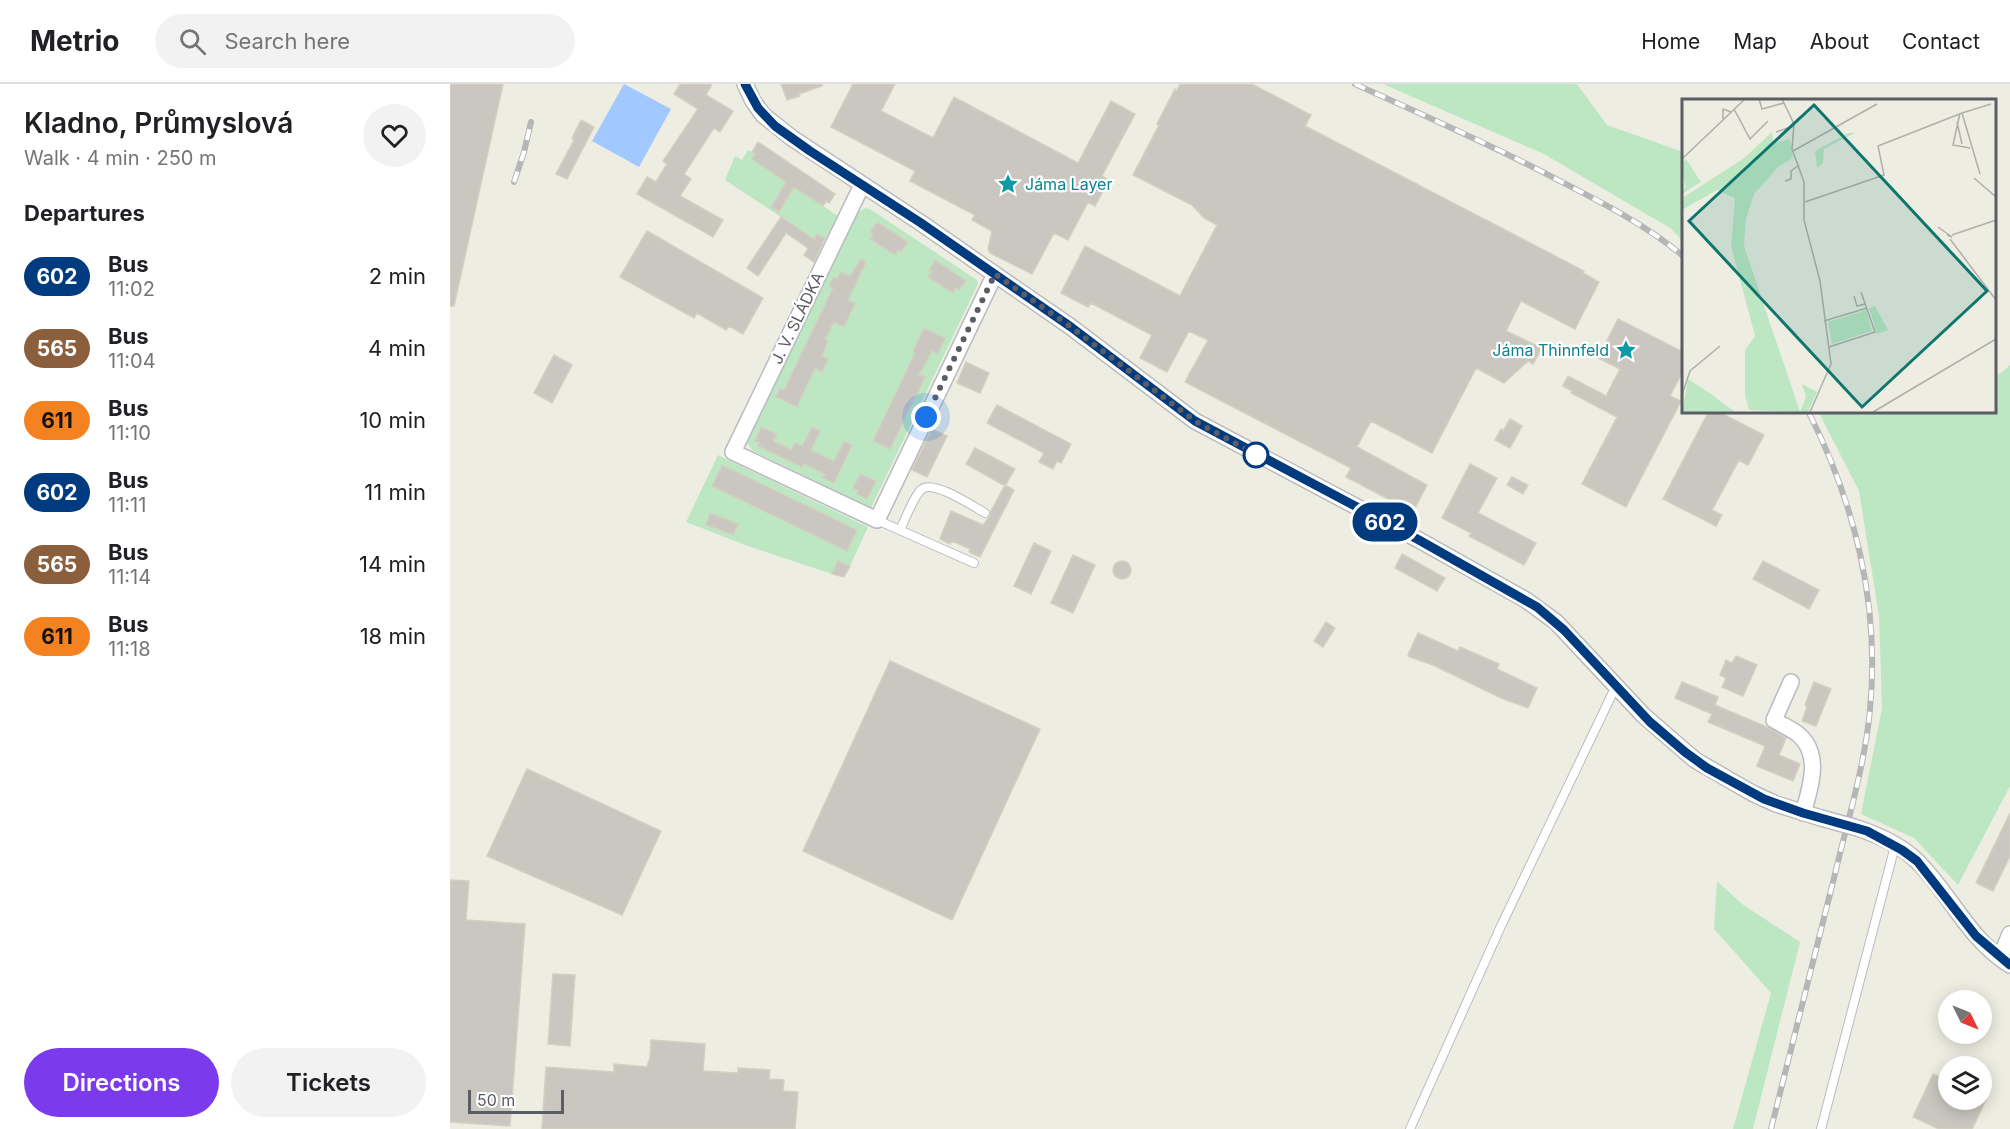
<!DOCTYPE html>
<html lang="en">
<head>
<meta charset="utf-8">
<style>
  :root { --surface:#fff; --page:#f2f2f2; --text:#202124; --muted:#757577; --line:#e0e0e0; --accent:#7c3aed }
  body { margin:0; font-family:Inter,sans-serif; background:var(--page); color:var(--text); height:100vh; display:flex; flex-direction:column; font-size:22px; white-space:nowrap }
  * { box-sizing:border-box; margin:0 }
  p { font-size:20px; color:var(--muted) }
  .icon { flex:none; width:33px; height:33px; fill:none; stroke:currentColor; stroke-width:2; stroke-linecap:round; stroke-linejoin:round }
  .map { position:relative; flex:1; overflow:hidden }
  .sheet { display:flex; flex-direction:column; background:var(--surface); width:450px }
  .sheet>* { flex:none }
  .badge { padding:0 12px; border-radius:20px; font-size:21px; line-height:39px }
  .needle { width:39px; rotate:133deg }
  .controls { position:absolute; left:1488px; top:906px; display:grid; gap:12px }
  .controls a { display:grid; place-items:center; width:54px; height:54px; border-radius:50%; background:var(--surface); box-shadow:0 3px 15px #0003; font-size:30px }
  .scale { position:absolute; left:18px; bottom:15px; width:96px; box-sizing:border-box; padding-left:6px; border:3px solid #5a5d63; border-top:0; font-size:16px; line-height:21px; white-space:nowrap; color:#5a5d63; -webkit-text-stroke:4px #fff; paint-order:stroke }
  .you { position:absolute; width:30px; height:30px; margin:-15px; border:4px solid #fff; border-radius:50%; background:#1a73e8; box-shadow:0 0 0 9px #1a73e833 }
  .map>.badge { position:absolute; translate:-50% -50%; box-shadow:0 0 0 3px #fff }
  h2 { padding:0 24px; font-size:22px; line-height:54px }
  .round { display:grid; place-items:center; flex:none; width:63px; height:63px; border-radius:32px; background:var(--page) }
  .overview { display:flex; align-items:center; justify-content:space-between; height:102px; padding:0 24px }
  h1 { font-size:28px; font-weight:600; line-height:45px }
  .action { display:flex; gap:12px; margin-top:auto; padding:12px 24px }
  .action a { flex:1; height:69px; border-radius:36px; background:var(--accent); color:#fff; font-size:24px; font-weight:600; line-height:69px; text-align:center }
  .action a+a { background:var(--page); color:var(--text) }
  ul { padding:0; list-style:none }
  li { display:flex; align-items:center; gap:18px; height:72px; padding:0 24px }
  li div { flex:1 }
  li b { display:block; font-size:22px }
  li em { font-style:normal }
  li .badge { min-width:66px; font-weight:700; text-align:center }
  header { display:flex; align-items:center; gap:36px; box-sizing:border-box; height:84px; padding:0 30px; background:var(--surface); border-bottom:2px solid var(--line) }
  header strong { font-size:28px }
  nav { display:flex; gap:33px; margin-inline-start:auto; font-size:21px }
  .search { width:420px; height:54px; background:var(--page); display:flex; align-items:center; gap:15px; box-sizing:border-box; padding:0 21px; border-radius:33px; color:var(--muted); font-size:22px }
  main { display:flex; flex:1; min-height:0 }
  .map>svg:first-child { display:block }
  .green { fill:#bde7c3 }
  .water { fill:#a1c8ff }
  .building { fill:#c9c7bf; stroke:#d3d0c0; stroke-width:1.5 }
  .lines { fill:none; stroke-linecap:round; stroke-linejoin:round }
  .service-casing { stroke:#babbc1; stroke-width:10 }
  .minor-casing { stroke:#babbc1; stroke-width:18 }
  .service { stroke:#fff; stroke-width:8 }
  .minor { stroke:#fff; stroke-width:15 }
  .rail-casing { stroke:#b5b6b6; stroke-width:6 }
  .rail { stroke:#fff; stroke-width:4; stroke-dasharray:11; stroke-linecap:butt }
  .minor-bridge-casing { stroke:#babbc1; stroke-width:18; stroke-linecap:butt }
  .minor-bridge { stroke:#fff; stroke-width:15 }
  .line-casing { stroke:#fff; stroke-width:14 }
  .line { stroke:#003b80; stroke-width:9 }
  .walk { stroke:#5a5d63; stroke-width:6; stroke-dasharray:0 10.8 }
  .stop-dot { fill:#fff; stroke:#003b80; stroke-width:3 }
  .labels { text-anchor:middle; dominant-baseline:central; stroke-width:4.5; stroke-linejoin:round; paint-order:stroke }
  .culture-label { font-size:16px; fill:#0d838f; stroke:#fff; text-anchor:start }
  .street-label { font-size:16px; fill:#5a5d63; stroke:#fff }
  .inset-road { fill:none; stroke:#afafab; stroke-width:1.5 }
  .view { fill:#0f766e; fill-opacity:0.15; stroke:#0f766e; stroke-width:3 }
  .inset-edge { fill:none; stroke:#5a5d63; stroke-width:3 }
</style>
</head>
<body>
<header>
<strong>Metrio</strong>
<div class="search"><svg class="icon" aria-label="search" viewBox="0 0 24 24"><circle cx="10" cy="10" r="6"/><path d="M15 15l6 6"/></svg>Search here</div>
<nav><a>Home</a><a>Map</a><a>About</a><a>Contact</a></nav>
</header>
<main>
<section class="sheet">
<div class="overview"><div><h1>Kladno, Průmyslová</h1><p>Walk · 4 min · 250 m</p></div><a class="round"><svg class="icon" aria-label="heart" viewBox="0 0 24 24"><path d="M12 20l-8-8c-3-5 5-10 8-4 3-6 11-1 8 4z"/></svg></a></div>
<h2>Departures</h2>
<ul>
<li><span class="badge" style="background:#003b80;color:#fff">602</span><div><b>Bus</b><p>11:02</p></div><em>2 min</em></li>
<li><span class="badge" style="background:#8b5e3c;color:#fff">565</span><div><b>Bus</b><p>11:04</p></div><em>4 min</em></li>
<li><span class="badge" style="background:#f58220;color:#111">611</span><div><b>Bus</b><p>11:10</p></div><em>10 min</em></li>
<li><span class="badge" style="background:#003b80;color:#fff">602</span><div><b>Bus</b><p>11:11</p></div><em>11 min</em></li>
<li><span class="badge" style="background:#8b5e3c;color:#fff">565</span><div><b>Bus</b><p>11:14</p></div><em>14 min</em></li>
<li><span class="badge" style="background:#f58220;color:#111">611</span><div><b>Bus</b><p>11:18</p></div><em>18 min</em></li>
</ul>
<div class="action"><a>Directions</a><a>Tickets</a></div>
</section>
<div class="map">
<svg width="1560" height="1045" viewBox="0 0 1560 1045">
  <rect width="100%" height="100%" fill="#eeede2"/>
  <path class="green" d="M933 0H1127L1157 41 1233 68V157L1220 144 1094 70Z
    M298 66 305 70 302 75 336 98 331 108 339 112 345 103 388 132 376 155 367 150 364 155 275 96 285 72 292 76Z
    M415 124 420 125 527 196 528 200 421 424 303 367 297 359 299 353 407 129Z
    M1560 281V702L1508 801 1464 754 1411 730 1432 624 1429 532 1409 407 1368 327H1544V292L1551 289Z
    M268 371 418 443 400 482 388 477 382 490 298 462 236 438Z
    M1267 797 1292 820 1350 858 1303 1045H1283L1321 909 1264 845Z"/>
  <path class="water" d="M174 0 221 25 189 83 142 57Z"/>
  <path class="building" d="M0 0H53L4 222H0Z
    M230 0H262L256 11 283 27 270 48 264 44 234 90 241 95 230 112 273 136 263 153 187 110 197 93 206 98 217 80 213 77 248 25 224 10Z
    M331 0H372V2L349 10 350 12 337 16Z
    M403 0H445L431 27 483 54 504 13 628 79 661 17 685 30 652 92 659 96 645 122 638 118 618 156 604 149 582 190 540 169 538 165 542 147 522 136 525 131 460 97 465 87 381 43Z
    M730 0H802L861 31 855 42 1134 187 1133 189 1149 198 1125 245 1071 217 1056 247 1092 264 1083 280 1078 277 1054 299 1026 284 982 369 921 337 907 363 977 401 963 428 896 393 901 384 735 298 758 256 739 247 717 288 690 274 702 251 641 219 638 223 611 209 635 162 730 212 767 141 754 134 742 121 683 91 709 41 707 40 725 5 727 7Z
    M131 36 144 43 117 95 106 90 124 56 122 54Z
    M308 58 385 110 379 119 376 117 373 122 344 103 329 128 321 123 336 98 302 75 305 70 302 68Z
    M331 133 364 155 367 150 375 154 364 178 354 171 358 164 336 149 308 192 297 184Z
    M427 138 458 158 451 168 449 166 445 171 420 155 423 150 420 148Z
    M197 147 313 214 293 250 279 242 276 246 247 229 244 234 170 193Z
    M411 175 416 178 398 216 405 219 394 243 384 238 375 255 378 257 372 272 378 275 372 288 365 284 347 323 326 313 330 304 334 306 383 204 379 202 384 193 387 195 391 188 400 192Z
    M485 176 516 197 509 206 506 204 503 209 478 193 482 188 479 186Z
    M1168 235 1233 268V287L1220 312 1231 317 1176 423 1132 400 1167 333 1121 309 1122 307 1113 302 1118 292 1156 312 1170 285 1148 274Z
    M474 244 495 254 488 270 482 267 469 291 475 293 440 365 423 357 465 269 463 267Z
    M104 271 122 281 102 319 84 309Z
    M516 278 539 289 530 309 507 299Z
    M547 321 621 360 611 379 607 377 603 385 589 378 594 369 537 339Z
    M1259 327H1267L1314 351 1298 381 1289 376 1262 426 1272 431 1266 442 1213 415Z
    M1060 335 1072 342 1060 364 1045 356 1051 345 1053 347Z
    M311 343 327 350 323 357 341 366 345 359 352 362 362 343 370 347 361 366 384 377 394 357 402 361 384 399 373 394 375 390 354 380 352 383 308 362 310 359 305 357Z
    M482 345 497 352 477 393 462 386Z
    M525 364 565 385 555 402 516 380Z
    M1020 380 1047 394 1028 429 1086 459 1074 481 1019 452 1021 449 992 434Z
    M272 381 407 446 397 467 262 402Z
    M410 390 426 397 417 415 407 410 408 406 403 404Z
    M1062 393 1078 401 1073 410 1057 401Z
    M555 401 564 406 530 473 519 468 520 465 502 457 500 460 490 455 501 427 533 441 540 432 541 427Z
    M260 429 288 440 284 451 256 441Z
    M584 459 601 467 581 510 564 502Z
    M952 470 995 494 987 507 945 484Z
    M623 471 645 481 623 529 601 519Z
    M388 477 400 482 394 493 382 490Z
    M1313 477 1369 506 1359 525 1303 495Z
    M663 486a9 9 0 1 1 18 0a9 9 0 1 1-18 0Z
    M876 538 885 544 873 563 864 557Z
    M968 549 1008 567 1010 563 1049 580 1047 585 1087 604 1078 624 1051 614 983 581 960 573 958 571Z
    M1286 572 1307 581 1293 612 1272 603 1276 594 1270 591 1276 576 1282 579Z
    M440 577 590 645 502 836 353 767Z
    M1232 598 1268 613 1265 621 1319 644 1336 654 1329 671 1350 680 1343 697 1307 682 1315 662 1258 638 1262 630 1225 614Z
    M1364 598 1381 605 1366 642 1352 637 1357 623 1355 621Z
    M77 685 211 747 172 831 37 772Z
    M1560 729V772L1543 807 1526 799Z
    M0 796 19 797 16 836 75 840 60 1042 0 1038Z
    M103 890 125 891 120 962 98 960Z
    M201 956 255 960 253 987 288 989V984L320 986 319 995 334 996 333 1007 348 1008 345 1045H92L96 983 164 988V980L197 983 200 973Z
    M1483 990 1498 997V1016H1536L1522 1045H1489L1463 1033Z"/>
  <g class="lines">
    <g class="service-casing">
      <path id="service" d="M427 436 524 479
        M450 446C455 436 464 411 472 405 484 396 523 422 535 429
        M960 1045 1051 842 1166 602
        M1371 1045 1445 762"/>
    </g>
    <g class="minor-casing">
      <path id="minor" d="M295 0 303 17 313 31 342 54 471 139 621 243 745 337 969 456 1076 516 1106 538 1193 631 1245 676 1302 709 1326 720 1371 734
        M412 101 283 368 427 436 545 190
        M1341 598 1324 636C1332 641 1342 645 1349 651 1372 671 1360 705 1353 729
        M1404 743C1426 750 1451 761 1468 778 1501 811 1519 856 1560 881
        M1550 874 1560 850"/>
    </g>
    <use href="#service" class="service"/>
    <use href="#minor" class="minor"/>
    <g class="rail-casing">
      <path id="rail" d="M905 0C973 31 1042 61 1108 96 1151 118 1196 141 1233 172
        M64 98 74 68 81 38
        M1321 1045C1342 961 1363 878 1384 794 1397 738 1415 682 1420 625 1430 521 1405 419 1358 327"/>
    </g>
    <use href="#rail" class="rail"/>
    <g class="minor-bridge-casing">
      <path id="minor-bridge" d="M1371 734 1404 743"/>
    </g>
    <use href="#minor-bridge" class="minor-bridge"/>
  </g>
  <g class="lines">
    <g class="line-casing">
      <path id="line" d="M295 0 308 24 325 42 360 67 471 139 621 243 745 337 969 456 1087 523 1114 546 1200 638 1235 668 1257 684 1314 715 1353 729 1417 747 1452 766 1467 777 1526 852 1560 881"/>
    </g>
    <use href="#line" class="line"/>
    <path class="walk" d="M476 333 545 190 621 243 745 337 808 372 806 371"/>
  </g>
  <defs>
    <g id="sight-bare" transform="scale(1.62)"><path d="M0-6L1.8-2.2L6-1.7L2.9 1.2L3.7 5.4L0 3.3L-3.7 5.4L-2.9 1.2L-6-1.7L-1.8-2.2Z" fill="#0f9aa8" stroke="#fff" stroke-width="2.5" paint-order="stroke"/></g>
  </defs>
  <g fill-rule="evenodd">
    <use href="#sight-bare" x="558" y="100"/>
    <use href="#sight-bare" x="1176" y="266"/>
  </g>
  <circle class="stop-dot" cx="806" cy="371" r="12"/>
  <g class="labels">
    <g class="culture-label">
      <text x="575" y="100">Jáma Layer</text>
      <text x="1159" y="266" text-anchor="end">Jáma Thinnfeld</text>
    </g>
    <g class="street-label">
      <text transform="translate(347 234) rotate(-64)">J. V. SLÁDKA</text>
    </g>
  </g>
  <g transform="translate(1232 15)">
    <rect width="314" height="314" fill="#eeede2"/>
    <path d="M90 33 91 44 108 40 111 59 96 68 72 95 64 120 62 147 118 313 67 311 63 296V251L73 237 49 147 53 99 35 91 0 111V99L61 60ZM166 34H173L142 50 141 64 135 69 133 52ZM4 60 19 83 0 95 3 88 0 65ZM193 207 206 231 195 235 187 209ZM184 211 190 232 150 245 146 223ZM6 280 29 295 53 313H0ZM120 285 135 293 126 313H118L124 298Z" fill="#bde7c3"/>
    <path class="inset-road" d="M77 0 80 10 102 4M100 0 112 25 110 50 122 83V121L138 182 149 265 128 313M52 10 68 40 86 22M278 14 271 46 288 49M41 20V10L49 13M275 23 280 45M94 33 112 27M111 52 195 5M0 60 63 0M298 75 280 14 309 5M292 79 314 98M103 82 109 80V72L117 66M123 103 202 76 196 47 280 14M256 128 270 138 265 136M270 136 314 121M268 140 314 201M172 197 175 207 183 205M142 222 185 209M147 248 193 233 179 193M0 296 8 272 38 247M191 313 314 240"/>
    <path class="view" d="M132 6 305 192 180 308 7 122Z"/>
    <rect width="314" height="314" class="inset-edge"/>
  </g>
</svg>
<div class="controls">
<a><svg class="needle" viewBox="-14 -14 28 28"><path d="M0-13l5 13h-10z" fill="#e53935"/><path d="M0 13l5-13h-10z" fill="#757577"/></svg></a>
<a><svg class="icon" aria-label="layers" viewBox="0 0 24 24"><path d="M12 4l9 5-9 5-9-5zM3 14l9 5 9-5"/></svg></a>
</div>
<div class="scale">50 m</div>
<div class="you" style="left:476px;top:333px"></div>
<b class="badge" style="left:935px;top:438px;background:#003b80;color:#fff">602</b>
</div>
</main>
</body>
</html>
